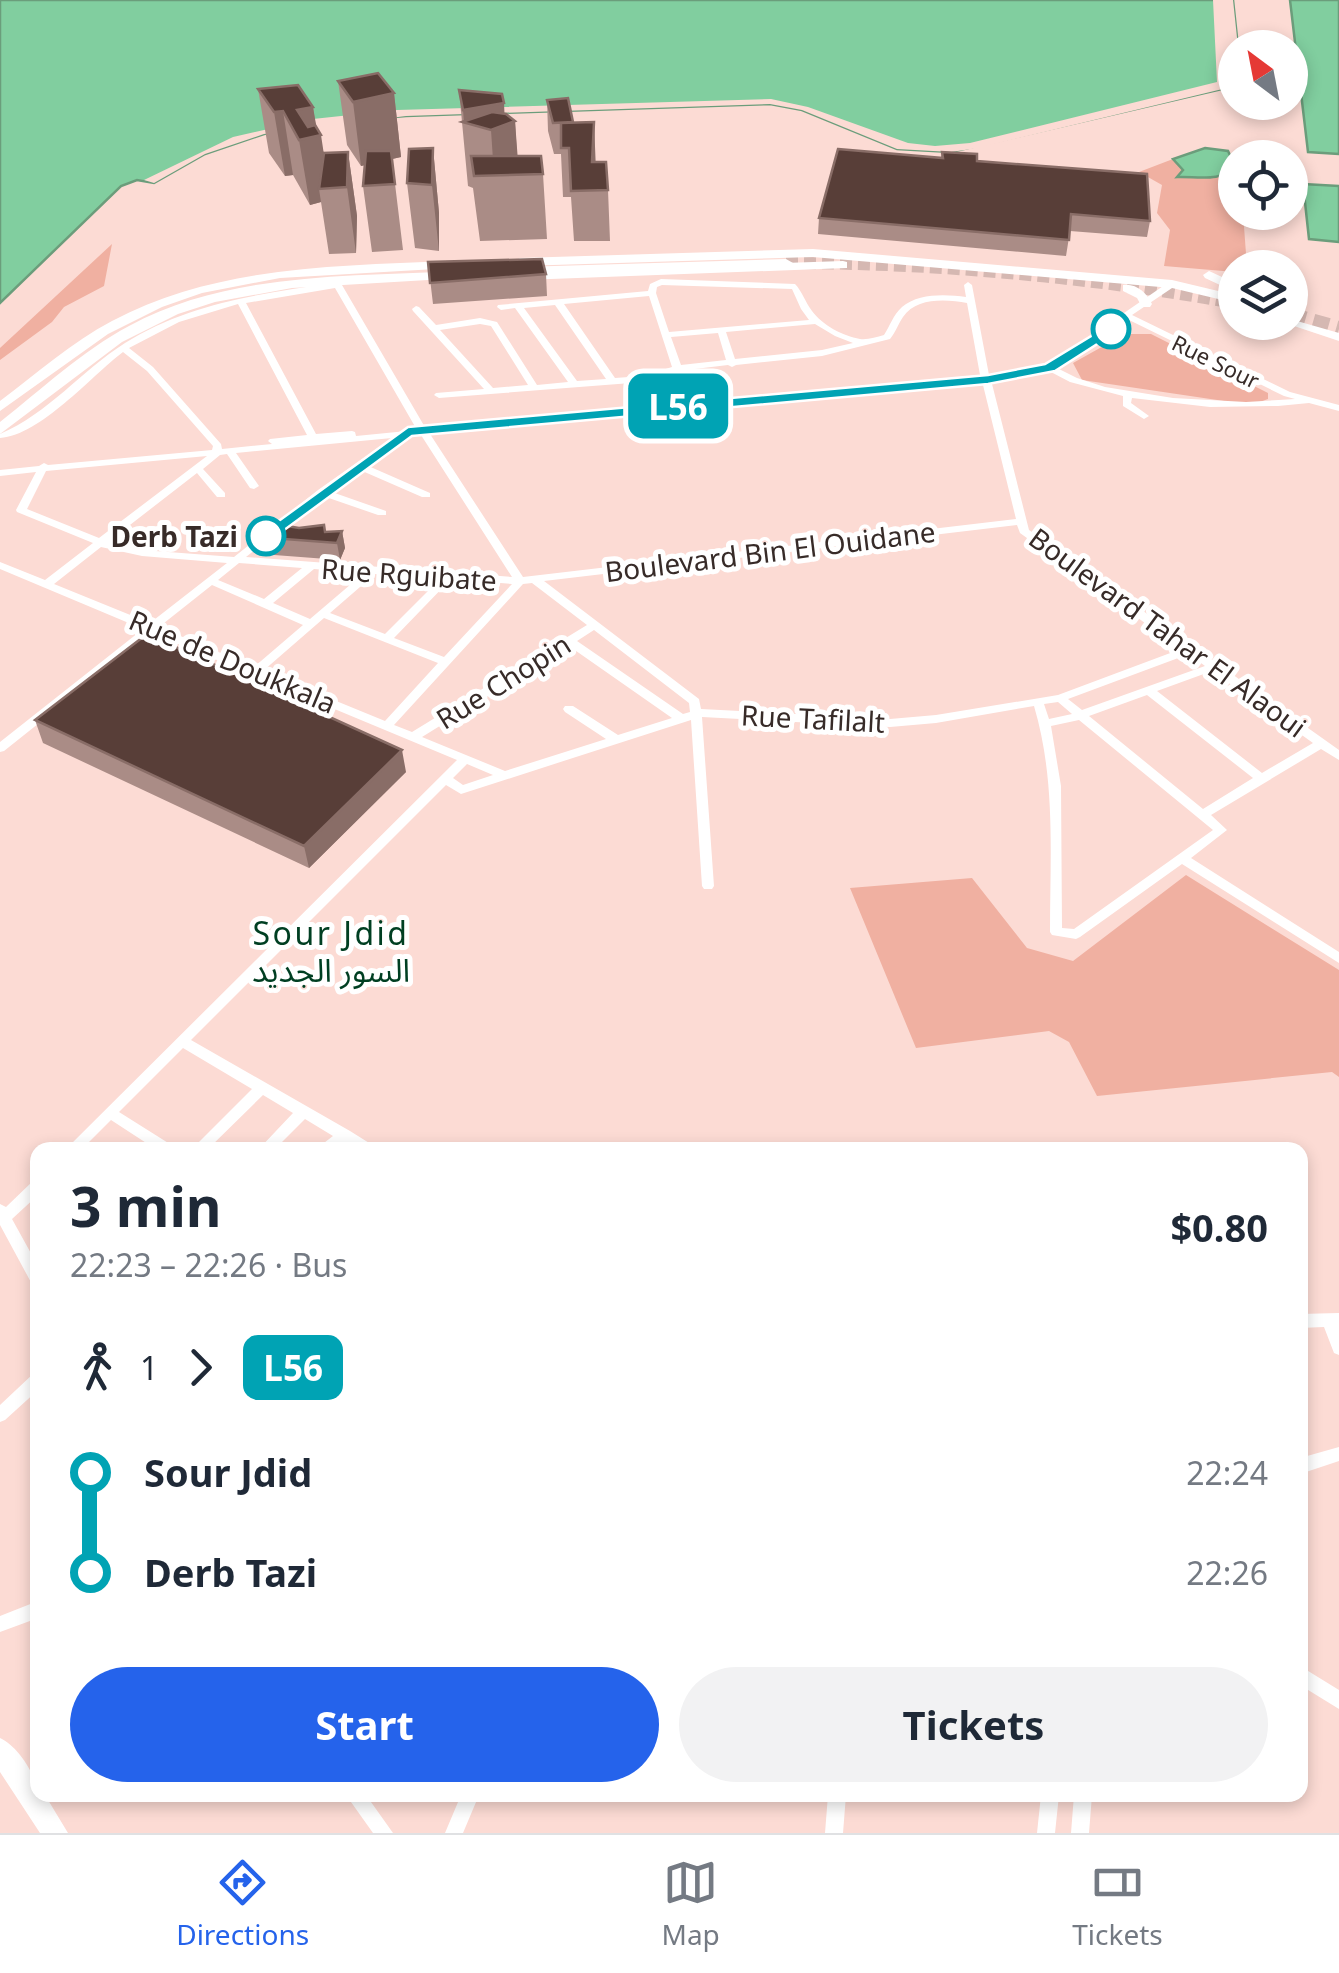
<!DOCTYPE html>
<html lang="en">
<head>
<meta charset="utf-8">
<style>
  :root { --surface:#fff; --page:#f2f2f3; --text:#1f2937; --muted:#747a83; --line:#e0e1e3; --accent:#2563eb }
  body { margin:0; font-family:"Noto Sans","Noto Sans Arabic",sans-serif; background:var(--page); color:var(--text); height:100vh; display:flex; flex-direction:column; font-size:38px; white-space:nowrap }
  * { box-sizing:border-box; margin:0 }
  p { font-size:32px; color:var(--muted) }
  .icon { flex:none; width:55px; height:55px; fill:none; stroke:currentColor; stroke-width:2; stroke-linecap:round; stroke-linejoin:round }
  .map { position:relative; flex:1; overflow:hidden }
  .side { position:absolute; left:30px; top:1142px; width:1278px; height:660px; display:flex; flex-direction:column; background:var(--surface); border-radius:20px; box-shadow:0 5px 15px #0003 }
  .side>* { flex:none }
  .badge { padding:0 20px; border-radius:15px; font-size:35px; line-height:65px }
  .needle { width:65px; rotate:328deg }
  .buttons { position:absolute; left:1218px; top:30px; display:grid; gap:20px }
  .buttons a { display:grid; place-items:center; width:90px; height:90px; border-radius:50%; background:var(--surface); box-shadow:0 5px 15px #0003; font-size:50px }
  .map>.badge { position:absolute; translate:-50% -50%; box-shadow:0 0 0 5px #fff }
  .legs { display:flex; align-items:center; gap:15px; height:110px; padding:0 40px; font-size:32px }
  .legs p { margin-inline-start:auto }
  .head { display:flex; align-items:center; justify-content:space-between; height:170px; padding:0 40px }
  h1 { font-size:55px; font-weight:700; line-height:75px }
  .cta { display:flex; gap:20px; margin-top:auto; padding:20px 40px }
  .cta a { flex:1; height:115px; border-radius:60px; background:var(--accent); color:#fff; font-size:40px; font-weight:700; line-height:115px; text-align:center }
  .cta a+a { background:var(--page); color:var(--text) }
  ul { padding:0 40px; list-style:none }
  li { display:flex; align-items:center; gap:35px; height:100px; font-size:38px }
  li i { display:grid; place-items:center; width:15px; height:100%; margin:0 12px; background:currentColor }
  li i::after { content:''; width:25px; height:25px; margin:-12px; border:8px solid; border-radius:50%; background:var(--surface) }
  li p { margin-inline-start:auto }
  li:first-child i { background:linear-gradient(#0000 50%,currentColor 0) }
  li:last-child i { background:linear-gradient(currentColor 50%,#0000 0) }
  .tabs { display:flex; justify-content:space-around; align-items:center; height:140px; border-top:2px solid var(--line); background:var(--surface); font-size:28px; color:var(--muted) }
  .tabs a { display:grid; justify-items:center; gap:5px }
  .tabs .current { color:var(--accent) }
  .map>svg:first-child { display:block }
  .green { fill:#f0b0a1 }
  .water { fill:#81ce9f; stroke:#6b9d7b; stroke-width:2.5 }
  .pier { fill:#fcdbd4 }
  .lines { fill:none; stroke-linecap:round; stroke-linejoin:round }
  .highway-tunnel-far1 { stroke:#d5b8b2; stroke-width:12; stroke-dasharray:12 6; stroke-linecap:butt }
  .highway-tunnel { stroke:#d5b8b2; stroke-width:16; stroke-dasharray:16 8; stroke-linecap:butt }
  .minor { fill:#fff; fill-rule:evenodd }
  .major { fill:#fff; fill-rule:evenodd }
  .highway { fill:#fff; fill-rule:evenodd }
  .wall { fill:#aa8c86 }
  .shaded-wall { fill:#896d67 }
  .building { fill:#583e38; stroke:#896d67; stroke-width:2.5 }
  .line-1 { fill:#00a3b4; stroke:#fff; stroke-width:2.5 }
  .stop-1-dot { fill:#fff; stroke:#00a3b4; stroke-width:5 }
  .labels { text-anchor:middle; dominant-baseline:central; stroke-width:10; stroke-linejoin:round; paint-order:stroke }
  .far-street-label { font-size:22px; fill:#372b28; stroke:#fff }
  .stop-label { font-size:28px; font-weight:bold; fill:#372b28; stroke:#fff; text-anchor:end }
  .street-label { font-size:28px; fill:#372b28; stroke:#fff }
  .quarter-label { font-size:32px; letter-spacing:2.5px; fill:#003f22; stroke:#fff }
</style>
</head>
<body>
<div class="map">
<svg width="1339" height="1833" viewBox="0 0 1339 1833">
  <rect width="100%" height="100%" fill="#fcdbd4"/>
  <path class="green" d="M1173 159 1184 170 1182 178 1207 177 1235 163V212L1243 213 1247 267 1235 268V272L1164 266 1170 230 1157 213 1162 185 1139 172Z
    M112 244 104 286 64 307 52 322 0 360V348Z
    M1125 334H1151L1268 393V399L1251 405 1082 380 1073 363Z
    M1186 875 1339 970V1077L1332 1072 1097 1096 1069 1042 1049 1031 916 1048 850 888 972 878 1027 948 1073 961Z"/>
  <path class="water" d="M0 0H1233L1238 47 1235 86 951 152 897 149 802 110 770 104 406 116 313 124 264 134 205 154 154 183 137 180 121 186 0 303Z
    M1290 0H1339V154L1308 152Z
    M1205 148 1228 151 1235 166C1222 183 1196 176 1177 177L1183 170 1173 159Z
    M1303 184 1339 186V242L1309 239Z"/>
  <path class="pier" d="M1213 0H1233L1238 47 1235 86 978 148 951 152 897 149 802 110 770 104 406 116 264 134 205 154 154 183 144 180 233 137 313 119 397 110 771 99 808 107 908 143 935 146 970 143 1217 82Z"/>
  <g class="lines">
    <path class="highway-tunnel-far1" d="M786 263C936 263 1087 277 1235 303"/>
    <path class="highway-tunnel" d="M1290 315 1339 329"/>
    <path class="minor" d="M335 278 342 285 426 429 980 375 967 303C947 299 916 297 903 317 898 324 896 332 890 339L822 356 736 365 732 367 728 365 678 371 644 382 439 398 434 395 436 393 484 389 413 311 412 309 416 306 419 307 436 325 480 318 497 322 537 385 568 382 515 308 501 310 497 307 498 305 648 291 650 284 661 279 795 284C802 291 805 302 812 311 822 325 843 336 860 339 868 340 876 337 884 335 890 326 893 315 902 307 918 293 946 294 966 297L964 285 968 282 972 285 989 375 1024 371 1047 366 1169 282H1175V286L1132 315 1290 392 1339 405V411L1309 403 1278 406 1210 407 1132 398 1131 403 1149 416 1144 419 1123 406V396L1070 382 1049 371 1024 377 991 380 1029 530 1339 750V760L1321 749 1211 815 1227 830 1191 858 1339 952V963L1182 864 1080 937 1076 939 1052 935 1050 932C1050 856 1056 780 1034 706L936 723 890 727 702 717 714 886 712 889H704L702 886 691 720 461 794 446 785 191 1040 350 1131 374 1146 376 1150H357L345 1143 335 1150H318L320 1146 333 1136 305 1119 274 1150H258L293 1113 263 1095 207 1150H191L252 1089 183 1048 119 1112 173 1146 175 1150H157L111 1120 81 1150H65L457 760 152 633 4 751 0 752V742L143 629 0 569V562L45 580 93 543 17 512 16 510 36 472 0 476V470L39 466 44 463 48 465 212 450 213 446 147 371 123 352C90 377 41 435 0 438V434C49 413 81 371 125 343 188 303 260 294 332 283L331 281ZM662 285 792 289 801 309 809 320 669 332 656 293 657 287ZM335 288 417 430 356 436 355 432 352 431 316 434 246 303ZM649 296 672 367 643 376 615 378 564 304ZM238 304 307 435 270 439 268 441 272 444 222 449 221 444 153 367 129 348 179 322ZM555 305 606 379 577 381 524 308ZM1127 319 1284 396 1295 399 1246 402 1173 398 1105 387 1077 378 1057 368ZM480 324 491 326 528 385 493 388 440 330ZM815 324 835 336 853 343 822 350 735 359 726 332ZM718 333 726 360 681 365 671 337ZM982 381 1016 519 523 577 430 434ZM421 435 512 577 246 557 323 496 378 515H386V511L329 491 360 470 422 497H430V493L366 465 401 440 402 437ZM392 438 318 490 234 557 142 550 108 542 197 473 217 497H225V493L203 469 220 455 227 454 250 488 254 489 259 486 236 453ZM207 456 99 538 27 509 46 471ZM1017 525 1020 533 1181 649 1058 695 936 715 890 719 701 709 699 699 544 581ZM101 547 142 556 227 563 150 623 54 584ZM239 563 302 568 264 599 218 580ZM314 569 364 573 310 619 273 603ZM375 574 441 578 385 634 330 613ZM451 579 512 584 444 657 394 638ZM532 583 587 625 412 732 394 725 523 584ZM212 585 303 625 254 667 159 627ZM324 618 438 663 385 721 263 671ZM594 630 689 703 690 712 683 714 577 641ZM569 646 672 718 618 735 573 706H565L563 709 565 712 606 739 505 771 422 737ZM1189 654 1205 666 1082 710 1068 699ZM1212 671 1313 743 1262 773 1157 691ZM1147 695 1253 778 1203 809 1089 716ZM1058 702 1072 714 1049 719 1044 704ZM1079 720 1213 830 1074 929 1062 928 1061 786 1051 726ZM467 764 493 775 463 785 453 778Z
      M38 1179V1195L12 1219 38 1266V1287L33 1286 0 1225V1204L6 1207 33 1181Z
      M1339 1313V1355L1334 1353 1324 1327 1300 1328V1314Z
      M38 1372V1390L5 1420 0 1422V1405L33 1374Z
      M1339 1447V1461L1300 1474V1458Z
      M38 1601V1618L0 1632V1616Z
      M1300 1666 1339 1690V1709L1300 1685Z
      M346 1795H366L393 1833H373Z
      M461 1795H479L463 1833H445Z
      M828 1795H846L843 1833H825Z
      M1041 1795H1059L1055 1833H1037Z
      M1074 1795H1092L1089 1833H1071Z"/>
    <path class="major" d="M813 249 1172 280 1235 295V303L1172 288 813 257 520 266 514 262 520 258Z
      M449 261 455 265 453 268 280 278 202 293 162 307 108 334 0 411V401C37 373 72 342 112 321 216 266 335 266 449 261Z
      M843 261 847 262V268L524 280 518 276 524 272Z
      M1209 271 1235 283V292L1205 278 1203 275Z
      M1123 285C1136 283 1147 293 1152 304L1150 307H1142L1137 298 1123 291Z
      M1290 319 1339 333V341L1282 322H1290Z
      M0 1738C17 1745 38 1777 38 1795H45L68 1833H40L0 1772Z"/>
    <path class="highway" d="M786 259 793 263 791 266 521 275 514 271 521 267Z
      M457 271 462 272V278L292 288 215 302 178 314 122 342 0 434V422C42 389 82 351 129 326 228 272 347 277 457 271Z"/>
  </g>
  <path class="wall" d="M338 81 394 93 401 157 392 159 403 250 372 252 363 186 365 165 361 166 347 145Z
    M258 89 313 107 316 128 324 154 348 152 357 216 356 253 329 254 321 202 310 205 293 175 285 176 269 153Z
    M459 90 505 114 515 121 517 156 543 174 547 239 480 241 473 188 468 186Z
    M547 100 573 123 594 122 595 162 608 190 610 241H574L571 197H563L561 154H554L548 131Z
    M433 148 439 213V251L415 248 407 183Z
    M942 152 977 161 1150 221 1147 237 1070 231 1066 256 818 234 819 218 941 158Z
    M428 262 546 274 547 296 433 304Z
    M342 531 345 548 340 560 261 554 258 537Z
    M35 720 406 772 309 868 43 743Z"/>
  <path class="shaded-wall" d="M394 93 401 157 361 166 353 102Z
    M504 103 505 125 515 121 519 175H494L491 130 464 122 463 110Z
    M313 107 318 136 321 135 329 188 319 189 321 202 310 205 299 140 297 110Z
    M283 111 293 175 285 176 274 112Z
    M594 122 596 171 592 162Z
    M433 148 439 213V251L432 185Z
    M348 152 357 216 356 253 347 187Z
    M342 531 345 548 340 560 337 543Z
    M402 750 406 772 309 868 304 846Z"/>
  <path class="building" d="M378 73 394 93 353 102 338 81Z
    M298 85 313 107 297 110 308 127 315 125 321 135 299 140 283 111 274 112 258 89Z
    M459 90 502 94 504 103 463 110Z
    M568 98 573 122 553 123 547 100Z
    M492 112 506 114 515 121 491 130 462 122Z
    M594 122 592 162H606L608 190 571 191 569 148H561V123Z
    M433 148 432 185 407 183 409 149Z
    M838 149 943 158 942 152 977 154V161L1147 174 1150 221 1071 214 1069 240 819 218Z
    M366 151H391L395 184 363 186Z
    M348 152 347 187 319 189 324 153Z
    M471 156H541L543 174 474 176Z
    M542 259 546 274 430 283 428 262Z
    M275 524 299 528 324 525 325 532 342 531 337 543 258 537Z
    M147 634 402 750 304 846 35 720Z"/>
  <path class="line-1" d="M1111 324 1116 332 1055 371 988 384 412 436 272 539 258 536 408 427 988 375 1045 364Z"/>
  <g class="stop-1-dot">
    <circle cx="1111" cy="329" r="18"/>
    <circle cx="266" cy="536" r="18"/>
  </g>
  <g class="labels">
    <g class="far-street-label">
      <text transform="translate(1216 361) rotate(26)">Rue Sour</text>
    </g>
    <g class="stop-label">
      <text x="238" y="536">Derb Tazi</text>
    </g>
    <g class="street-label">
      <text transform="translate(770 551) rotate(-7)">Boulevard Bin El Ouidane</text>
      <text transform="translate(409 574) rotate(4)">Rue Rguibate</text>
      <text transform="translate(1168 632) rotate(36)">Boulevard Tahar El Alaoui</text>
      <text transform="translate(233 661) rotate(23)">Rue de Doukkala</text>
      <text transform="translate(503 681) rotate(-32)">Rue Chopin</text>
      <text transform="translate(813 718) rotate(3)">Rue Tafilalt</text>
    </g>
    <g class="quarter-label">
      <text x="331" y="932">Sour Jdid<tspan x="331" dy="37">السور الجديد</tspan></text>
    </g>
  </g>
</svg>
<div class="buttons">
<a><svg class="needle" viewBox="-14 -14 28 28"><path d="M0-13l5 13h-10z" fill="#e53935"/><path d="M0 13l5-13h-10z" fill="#747a83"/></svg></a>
<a><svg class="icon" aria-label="locate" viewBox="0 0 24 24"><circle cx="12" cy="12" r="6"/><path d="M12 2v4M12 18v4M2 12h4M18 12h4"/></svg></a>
<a><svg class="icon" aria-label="layers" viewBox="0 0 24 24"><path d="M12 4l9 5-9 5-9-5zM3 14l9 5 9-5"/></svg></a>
</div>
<b class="badge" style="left:678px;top:406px;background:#00a3b4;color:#fff">L56</b>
<section class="side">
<div class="head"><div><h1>3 min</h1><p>22:23 – 22:26 · Bus</p></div><b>$0.80</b></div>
<div class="legs"><svg class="icon" aria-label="walk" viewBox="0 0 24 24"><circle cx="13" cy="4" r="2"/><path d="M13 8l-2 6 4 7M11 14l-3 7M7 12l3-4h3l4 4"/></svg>1<svg class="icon" aria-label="forward" viewBox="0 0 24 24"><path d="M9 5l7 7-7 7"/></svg><b class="badge" style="background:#00a3b4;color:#fff">L56</b></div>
<ul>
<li><i style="color:#00a3b4"></i><b>Sour Jdid</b><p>22:24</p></li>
<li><i style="color:#00a3b4"></i><b>Derb Tazi</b><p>22:26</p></li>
</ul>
<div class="cta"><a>Start</a><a>Tickets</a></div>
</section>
</div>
<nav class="tabs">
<a class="current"><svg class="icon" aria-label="directions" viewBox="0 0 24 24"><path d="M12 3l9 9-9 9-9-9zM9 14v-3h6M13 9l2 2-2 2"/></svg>Directions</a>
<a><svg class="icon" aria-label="map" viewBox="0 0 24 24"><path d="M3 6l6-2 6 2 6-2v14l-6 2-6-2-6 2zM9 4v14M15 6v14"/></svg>Map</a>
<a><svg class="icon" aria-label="tickets" viewBox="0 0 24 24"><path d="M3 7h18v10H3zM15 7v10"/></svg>Tickets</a>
</nav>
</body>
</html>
